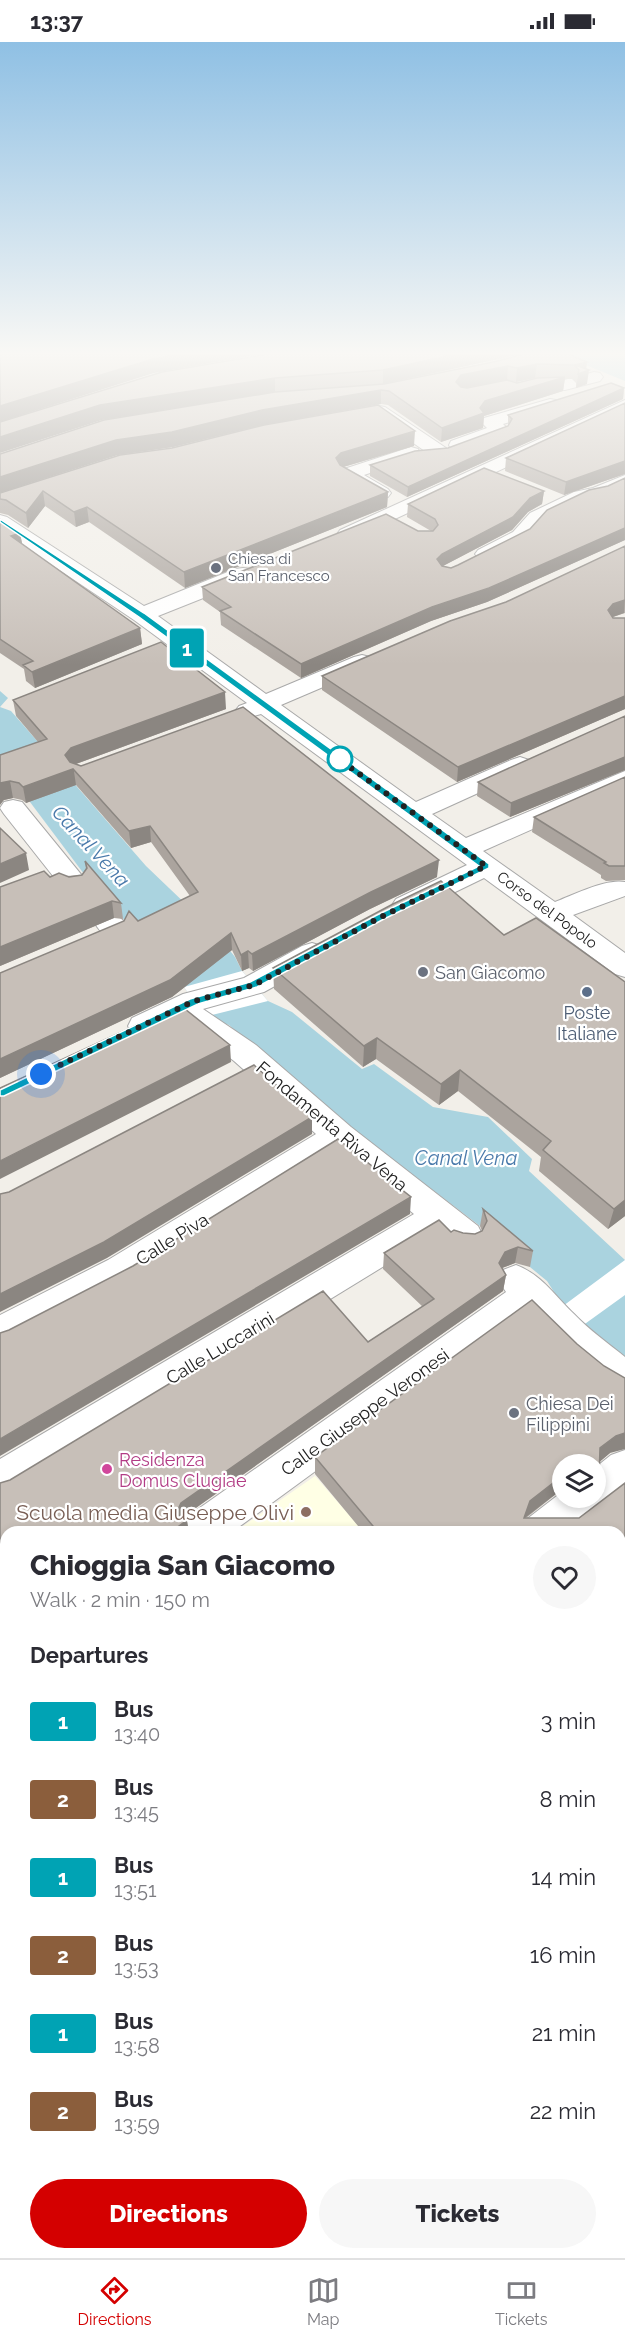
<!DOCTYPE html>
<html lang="en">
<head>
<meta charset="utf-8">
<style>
  :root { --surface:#fff; --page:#f7f7f7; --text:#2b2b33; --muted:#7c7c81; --line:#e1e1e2; --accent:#d40000 }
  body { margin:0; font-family:Raleway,sans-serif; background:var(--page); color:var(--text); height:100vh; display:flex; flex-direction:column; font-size:22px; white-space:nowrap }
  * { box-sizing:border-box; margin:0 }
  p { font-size:20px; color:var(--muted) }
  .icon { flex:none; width:33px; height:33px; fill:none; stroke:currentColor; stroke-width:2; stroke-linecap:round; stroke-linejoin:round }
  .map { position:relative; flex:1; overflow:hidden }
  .details { position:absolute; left:0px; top:1484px; width:626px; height:734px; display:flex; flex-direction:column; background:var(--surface); border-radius:18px 18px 0 0; box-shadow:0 3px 9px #0003 }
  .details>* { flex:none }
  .badge { padding:0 12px; border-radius:4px; font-size:21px; line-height:39px }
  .fabs { position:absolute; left:552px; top:1412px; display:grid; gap:12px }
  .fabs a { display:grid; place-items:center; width:54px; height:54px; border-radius:50%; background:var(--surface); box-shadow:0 3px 9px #0003; font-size:30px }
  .you { position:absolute; width:30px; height:30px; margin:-15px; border:4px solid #fff; border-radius:50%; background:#1a73e8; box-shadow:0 0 0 9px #1a73e833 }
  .map>.badge { position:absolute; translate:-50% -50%; box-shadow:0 0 0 3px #fff }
  h2 { padding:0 30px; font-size:22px; line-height:54px }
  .round { display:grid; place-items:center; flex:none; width:63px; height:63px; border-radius:32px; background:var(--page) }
  .summary { display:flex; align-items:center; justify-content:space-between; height:102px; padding:0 30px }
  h1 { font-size:28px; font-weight:800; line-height:45px }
  .button { display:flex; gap:12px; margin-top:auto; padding:12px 30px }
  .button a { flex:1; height:69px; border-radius:36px; background:var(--accent); color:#fff; font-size:24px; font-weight:800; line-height:69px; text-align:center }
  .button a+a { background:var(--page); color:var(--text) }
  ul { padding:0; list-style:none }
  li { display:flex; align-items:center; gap:18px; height:78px; padding:0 30px }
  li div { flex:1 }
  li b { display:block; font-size:22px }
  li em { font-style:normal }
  li .badge { min-width:66px; font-weight:700; text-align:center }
  .status { display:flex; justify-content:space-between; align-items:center; height:42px; padding:0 30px; background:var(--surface); direction:ltr }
  .status svg { height:16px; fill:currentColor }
  .menu { display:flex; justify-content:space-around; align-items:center; height:84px; border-top:2px solid var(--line); background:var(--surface); font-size:16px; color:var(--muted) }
  .menu a { display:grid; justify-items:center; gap:3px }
  .menu .active { color:var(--accent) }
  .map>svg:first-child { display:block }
  .education { fill:#ffffe5 }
  .plaza { fill:#dddde8 }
  .water { fill:#aad3df }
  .pier { fill:#fff }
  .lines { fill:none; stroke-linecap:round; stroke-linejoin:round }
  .minor-casing { stroke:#a9a9a9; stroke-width:2 }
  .minor { fill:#fff; fill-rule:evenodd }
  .wall { fill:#aba49e; fill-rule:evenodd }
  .shaded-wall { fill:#8b8681 }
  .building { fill:#c7bfb8; stroke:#8b8681; stroke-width:1.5 }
  .line { fill:#00a3b4; stroke:#fff; stroke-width:1.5 }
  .walk { stroke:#222; stroke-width:6; stroke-dasharray:0 10.8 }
  .worship-dot { fill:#6b7280; stroke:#fff; stroke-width:2 }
  .stop-dot { fill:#fff; stroke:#00a3b4; stroke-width:3 }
  .service-dot { fill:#5c6f8a; stroke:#fff; stroke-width:2 }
  .hotel-dot { fill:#d1479c; stroke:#fff; stroke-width:2 }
  .education-dot { fill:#8d6e63; stroke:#fff; stroke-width:2 }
  .labels { text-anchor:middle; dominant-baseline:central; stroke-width:4.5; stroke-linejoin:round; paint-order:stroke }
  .far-worship-label { font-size:15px; fill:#5b616d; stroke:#fff; text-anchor:start }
  .far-street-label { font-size:15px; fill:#222; stroke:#fff }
  .worship-label { font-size:18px; fill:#5b616d; stroke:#fff; text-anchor:start }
  .service-label { font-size:18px; fill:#4e5e75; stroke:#fff }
  .street-label { font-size:18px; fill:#222; stroke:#fff }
  .hotel-label { font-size:18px; fill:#b23c85; stroke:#fff; text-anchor:start }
  .water-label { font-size:20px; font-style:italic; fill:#4a7aab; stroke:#fff }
  .near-education-label { font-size:21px; fill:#785e54; stroke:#fff; text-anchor:end }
</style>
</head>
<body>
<div class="status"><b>13:37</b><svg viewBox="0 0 49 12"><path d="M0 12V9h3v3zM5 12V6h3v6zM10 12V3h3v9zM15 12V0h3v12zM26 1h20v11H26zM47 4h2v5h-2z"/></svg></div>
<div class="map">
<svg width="625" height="2216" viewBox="0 0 625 2216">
  <rect width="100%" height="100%" fill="#f2efe9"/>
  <path class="education" d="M315 1434 363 1489H236Z"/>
  <path class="plaza" d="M620 1889 625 1893V2216H607L604 2211H620Z"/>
  <path class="water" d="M559 312H625V339Z
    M0 649 8 656 0 665 11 669 146 824 215 890 235 915 242 929 268 959 292 970 362 1027 374 1022 433 1065 488 1075 532 1117 529 1129 625 1218V1322L563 1264 547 1239 480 1184 317 1060 229 983 204 975 184 945 87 836 30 760 0 727Z"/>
  <path class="pier" d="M242 929 268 959 204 975 184 945Z
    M625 1218V1253L582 1284 563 1264Z"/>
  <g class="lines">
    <g class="minor-casing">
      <path id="minor" d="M594 330 600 331 603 335 600 339 565 348H535L519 352 513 351 510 347 513 343 535 338H564Z
        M550 357 556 358 559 362 556 366 503 382 509 388 506 392 458 409 451 407 449 403 451 399 487 386 481 380 484 376Z
        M625 358V370L354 496H340L337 492 340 488Z
        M379 364 385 365 446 406 448 410 446 414H432L373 373 370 369 373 365Z
        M411 405 418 407 420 411 418 415 364 433 388 447 391 451 388 455H374L341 436 338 432 341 428Z
        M625 433V446C600 457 565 463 544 480 538 485 534 492 528 497 517 507 492 520 478 516L475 512 478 508 513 490 530 471 574 450 593 446Z
        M0 473 7 475 144 564 235 527 243 526 251 527 254 532 251 537 158 574 266 652 354 615 362 613 370 615 374 620 370 625 281 663 416 760 511 718 520 715 529 718 533 723 529 728 432 772 466 796 625 729V746L483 809 555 860C573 853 607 836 625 840V854L573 873 625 911V935L615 932 484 836 416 869 406 872 396 869 392 863 396 857 467 823 261 672 247 676 239 674 235 669 239 664 247 661 134 578 0 488Z
        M13 758 22 760 84 836 88 842 84 848 74 851 64 848 4 772 0 766 4 760Z
        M107 870C120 873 129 883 136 894L132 901C114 906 103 894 93 879L97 873Z
        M312 901 322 904 326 911 322 918 264 950 203 967 256 1003 351 1085 478 1184 483 1194 478 1204C460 1210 452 1202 438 1191L14 1451 0 1456V1417L414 1172 338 1111 134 1238 13 1302 0 1306V1273L108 1218 316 1092 234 1019 186 983 183 977 143 995 132 992 128 984 132 976 183 952 244 936 302 904Z
        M516 1223C541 1232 555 1254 574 1272 589 1288 608 1301 625 1315V1354C595 1343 551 1297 529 1273L232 1490H178L184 1477 506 1250 498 1238 503 1228Z
        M625 1408V1450C608 1464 591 1476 573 1490H521L527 1477 562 1450V1455H596V1425L611 1413Z
        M6 1605V1650L0 1653V1608Z
        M6 1879V1930L0 1933V1882Z
        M625 1908V1962L620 1964V1910Z
        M620 1978 625 1980V2037L620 2034Z
        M325 2211H384L382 2216H323Z"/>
    </g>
    <use href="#minor" class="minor"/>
  </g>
  <path class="wall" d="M521 312 383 342 275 350 102 378 162 330Z
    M568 312 586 327 587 342 576 346V341L572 337H565L563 349 484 374 483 386 441 400 388 363 381 362 263 383 173 405 118 413 0 412 384 342ZM535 336H542L517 341 465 346 507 338 516 340Z
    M624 346 623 357 407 455 370 434V423L448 406 508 384V373Z
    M625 361V432L564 453 505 429 506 416Z
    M414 404 343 425 388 450 387 465 185 546 89 480 76 485 45 464 28 486 8 473 0 471V451Z
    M625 436V498L487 560 431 579 301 636 221 583 220 570 203 558 202 545 418 489H431L407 475 408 462 544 449 542 462 528 470 512 488 443 524 451 526 458 523 530 487 608 444Z
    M0 477 20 491 22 502 140 586 142 602 35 646 26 639 24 627 0 611Z
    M625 504V571L613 575V576H625V667L457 740 322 648V634L506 560Z
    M13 658 226 667 76 722 437 835 370 867 253 929 249 926 242 929 232 908 172 955 0 1036V931L138 879 190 854 151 800 131 806 76 743 26 761 22 758 13 756 4 758 0 713 38 700 16 674Z
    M625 674V728L510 775 477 754 478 740Z
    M625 735V838L606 839 601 836V833L532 790 534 775Z
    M85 819 121 861 123 877 114 876 0 924V845L50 835 82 833 86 828Z
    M504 893 625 940V1174L608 1187 539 1129 541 1115 458 1049 439 1063 376 1017 363 1025 274 947 273 926Z
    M483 1167 533 1209 530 1225 515 1221 502 1226 506 1233 503 1249 183 1475 6 1490V1602L0 1606V1441L10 1438 368 1300 423 1265 383 1227 384 1211 451 1190 475 1192 482 1189 480 1184Z
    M610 1411 600 1419 599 1436 596 1447V1422H562V1448H561L526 1476H579L625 1441V1619L621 1615 620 1490H363L315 1432V1415Z
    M587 2211H614L617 2216H583Z"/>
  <path class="shaded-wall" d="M178 312H261L154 331 0 380V364L153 317Z
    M456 312H521L383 342V328Z
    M587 320 586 329 589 328 587 342 576 346 579 328 575 323Z
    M537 322 535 336 516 340 517 326Z
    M508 324 507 338 460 347 456 340 461 333Z
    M565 335 563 349 484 374 483 386 441 400 442 386 480 366 485 359Z
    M275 336V350L102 378 0 411V395L100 363Z
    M624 346 623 357 407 455 408 445Z
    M381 348V362L263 383 173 405 118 413 0 451V435L116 398 262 368Z
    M415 389 414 404 340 426 336 416 341 411Z
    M625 419V432L564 453 566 440Z
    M43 449 45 464 28 486 26 471Z
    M544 449 542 462 528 470 512 488 441 525 437 517 442 512 530 456Z
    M388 450 387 465 185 546 184 530Z
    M87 465 89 480 76 485 74 470Z
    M625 486V498L487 560 431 579 301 636V622L432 565Z
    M20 491 23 506 11 494Z
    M625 558 624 571 610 576 608 568 613 562Z
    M140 586 142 602 35 646 32 630Z
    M225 650 226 667 73 723 76 743 26 761 23 745 65 713 71 706Z
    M625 654V667L457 740 458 725Z
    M625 715V728L510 775 511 761Z
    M10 739 13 756 4 758 0 763V741Z
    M150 784 151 800 131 806 129 789Z
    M26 811 29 828 0 841V822Z
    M439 818 437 835 370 867 253 929 252 912 371 850Z
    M112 859 114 876 0 924V905Z
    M231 891 232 908 172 955 0 1036V1017Z
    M248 909 249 926 242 929 241 913Z
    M377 996 376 1017 363 1025 364 1004Z
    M230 1003 231 1020 0 1137V1119Z
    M460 1028 458 1049 439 1063 441 1042Z
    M312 1075V1092L107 1216 0 1270V1252Z
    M411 1155 410 1172 0 1414V1397Z
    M625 1158V1174L608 1187 614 1167Z
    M518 1205 515 1221 502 1226 496 1237 499 1221 505 1210Z
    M506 1233 503 1249 183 1475 179 1484 187 1478 189 1490H171L174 1476 181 1461Z
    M625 1391V1407L610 1411 596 1423 600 1406 616 1394Z
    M562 1434V1442L561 1448 526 1475 524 1476 530 1459Z
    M6 1585V1602L0 1606V1589Z
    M625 1602V1605L620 1616V1607Z
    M6 1845V1861L0 1865V1850Z
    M6 2040V2053L0 2058V2045Z"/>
  <path class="building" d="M0 312H178L153 317 0 364Z
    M268 312H456L383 328 275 336 100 363 0 395V380L162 330Z
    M524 312H568L587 320 575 323 589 328 578 332 579 328 574 323 537 322 517 326 508 324 461 333 456 340 461 345 467 346 507 338 517 341 537 336 565 335 485 359 480 366 484 371 442 386 389 349 381 348 262 368 172 390 116 398 0 435V412L104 378 275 350 384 342 493 320Z
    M611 341 624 346 408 445 370 423 415 409 448 406 508 384 512 377 508 373Z
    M625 361V419L566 440 506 416Z
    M378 363 415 389 341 411 336 416 340 423 388 450 184 530 87 465 74 470 43 449 26 471 6 458 0 457V451L120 413 172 406 264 383Z
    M484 426 544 449 530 456 513 475 442 512 437 517 442 524 451 526 458 523 530 487 547 468 589 448 608 444 625 436V486L489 546 432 565 301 622 220 569 231 565 202 545 386 472 418 489H433L438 483 435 477 408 462Z
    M0 477 20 491 11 494 140 586 32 630 23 623 33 619 0 597Z
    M625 504V558L613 562 608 568 613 576H625V654L458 725 322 634 450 579 506 560Z
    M161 600 225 650 71 706 65 713 70 720 81 724 243 665 439 818 371 850 252 912 248 909 241 913 231 891 170 938 0 1017V931L124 879 129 869 138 879 198 850 150 784 129 789 73 727 23 745 19 741 10 739 0 741V713L47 697 13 658Z
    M625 674V715L511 761 478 740Z
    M625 735V824H609L604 821 606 820 534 775Z
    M0 786 26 811 0 822Z
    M85 819 121 861 112 859 0 905V845L44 829 50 835 59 831 69 835 82 833 87 826Z
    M441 839 504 893 536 876 625 940V1158L614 1167 543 1108 551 1099 460 1028 441 1042 377 996 364 1004 273 926 393 862Z
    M180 963 230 1003 0 1119V1046Z
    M254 1023 312 1075 104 1200 0 1252V1152L9 1150Z
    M338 1097 411 1155 0 1397V1291L9 1288 133 1224Z
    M483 1167 533 1209 518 1205 505 1210 499 1221 506 1233 181 1461 174 1476 187 1478 171 1490H6V1585L0 1589V1441L10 1438 323 1249 368 1300 434 1257 384 1211 439 1178 451 1190 454 1188 463 1191 475 1192 482 1189 487 1179Z
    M532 1258 577 1302 604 1324 625 1336V1391L616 1394 600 1406 599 1436H596V1422H562V1434L530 1459 524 1476H579L625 1441V1602L620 1607V1490H378L315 1415Z
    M6 1664V1845L0 1850V1668Z
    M6 1936V2040L0 2045V1940Z
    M119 2211H322L321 2212 323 2215H384L386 2211H527L532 2216H114Z
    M592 2211H614L617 2216H588Z"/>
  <linearGradient id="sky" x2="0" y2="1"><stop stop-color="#8fc0e4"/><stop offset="0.5" stop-color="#f9f8f5"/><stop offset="1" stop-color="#f9f8f5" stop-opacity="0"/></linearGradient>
  <rect width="625" height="623" fill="url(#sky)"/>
  <path class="line" d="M0 477 144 571 489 822V826L384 877 257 945 198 962 4 1054H0V1048L190 957 250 940 377 873 479 824 139 575 0 480Z"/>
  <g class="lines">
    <path class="walk" d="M41 1032 194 959 254 943 381 875 486 824 332 712 340 717"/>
  </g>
  <g class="worship-dot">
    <circle cx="216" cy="526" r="6"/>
    <circle cx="423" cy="930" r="6"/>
    <circle cx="514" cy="1371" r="6"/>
  </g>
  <circle class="stop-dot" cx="340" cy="717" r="12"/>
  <circle class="service-dot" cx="587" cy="950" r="6"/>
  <circle class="hotel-dot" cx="107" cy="1427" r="6"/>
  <circle class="education-dot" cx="306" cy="1470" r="6"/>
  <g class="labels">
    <g class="far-worship-label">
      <text x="228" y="517">Chiesa di<tspan x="228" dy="17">San Francesco</tspan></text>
    </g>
    <g class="far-street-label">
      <text transform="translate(547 868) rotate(36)">Corso del Popolo</text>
    </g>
    <g class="worship-label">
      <text x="435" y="930">San Giacomo</text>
      <text x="526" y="1361">Chiesa Dei<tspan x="526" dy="21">Filippini</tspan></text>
    </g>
    <g class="service-label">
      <text x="587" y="970">Poste<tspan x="587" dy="21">Italiane</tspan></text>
    </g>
    <g class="street-label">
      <text transform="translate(332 1084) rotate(40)">Fondamenta Riva Vena</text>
      <text transform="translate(172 1197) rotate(-32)">Calle Piva</text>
      <text transform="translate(220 1306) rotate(-31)">Calle Luccarini</text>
      <text transform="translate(365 1370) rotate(-36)">Calle Giuseppe Veronesi</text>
    </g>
    <g class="hotel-label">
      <text x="119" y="1417">Residenza<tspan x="119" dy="21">Domus Clugiae</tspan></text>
    </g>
    <g class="water-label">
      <text transform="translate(91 804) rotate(47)">Canal Vena</text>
      <text x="466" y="1116">Canal Vena</text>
    </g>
    <g class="near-education-label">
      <text x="294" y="1470">Scuola media Giuseppe Olivi</text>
    </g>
  </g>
</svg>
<div class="fabs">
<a><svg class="icon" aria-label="layers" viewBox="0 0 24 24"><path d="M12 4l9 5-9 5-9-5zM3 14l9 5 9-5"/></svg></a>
</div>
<div class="you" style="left:41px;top:1032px"></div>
<b class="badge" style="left:187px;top:606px;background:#00a3b4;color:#fff">1</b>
<section class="details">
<div class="summary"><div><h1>Chioggia San Giacomo</h1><p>Walk · 2 min · 150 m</p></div><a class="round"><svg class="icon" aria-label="heart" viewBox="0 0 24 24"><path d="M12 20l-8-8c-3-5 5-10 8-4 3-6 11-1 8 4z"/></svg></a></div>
<h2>Departures</h2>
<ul>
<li><span class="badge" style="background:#00a3b4;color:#fff">1</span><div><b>Bus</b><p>13:40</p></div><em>3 min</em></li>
<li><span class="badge" style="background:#8b5e3c;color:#fff">2</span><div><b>Bus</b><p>13:45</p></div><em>8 min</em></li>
<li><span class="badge" style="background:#00a3b4;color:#fff">1</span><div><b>Bus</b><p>13:51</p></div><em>14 min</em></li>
<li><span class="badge" style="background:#8b5e3c;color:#fff">2</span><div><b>Bus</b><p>13:53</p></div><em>16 min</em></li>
<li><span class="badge" style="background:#00a3b4;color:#fff">1</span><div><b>Bus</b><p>13:58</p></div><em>21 min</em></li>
<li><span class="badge" style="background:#8b5e3c;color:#fff">2</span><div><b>Bus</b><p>13:59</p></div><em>22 min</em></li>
</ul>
<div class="button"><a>Directions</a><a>Tickets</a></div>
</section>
</div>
<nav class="menu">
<a class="active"><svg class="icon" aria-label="directions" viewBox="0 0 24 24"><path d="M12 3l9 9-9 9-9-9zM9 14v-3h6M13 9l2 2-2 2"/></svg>Directions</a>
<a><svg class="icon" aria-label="map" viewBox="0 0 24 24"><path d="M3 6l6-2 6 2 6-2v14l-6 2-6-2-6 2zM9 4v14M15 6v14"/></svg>Map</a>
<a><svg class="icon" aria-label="tickets" viewBox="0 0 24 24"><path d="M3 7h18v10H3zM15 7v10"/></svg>Tickets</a>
</nav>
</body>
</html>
